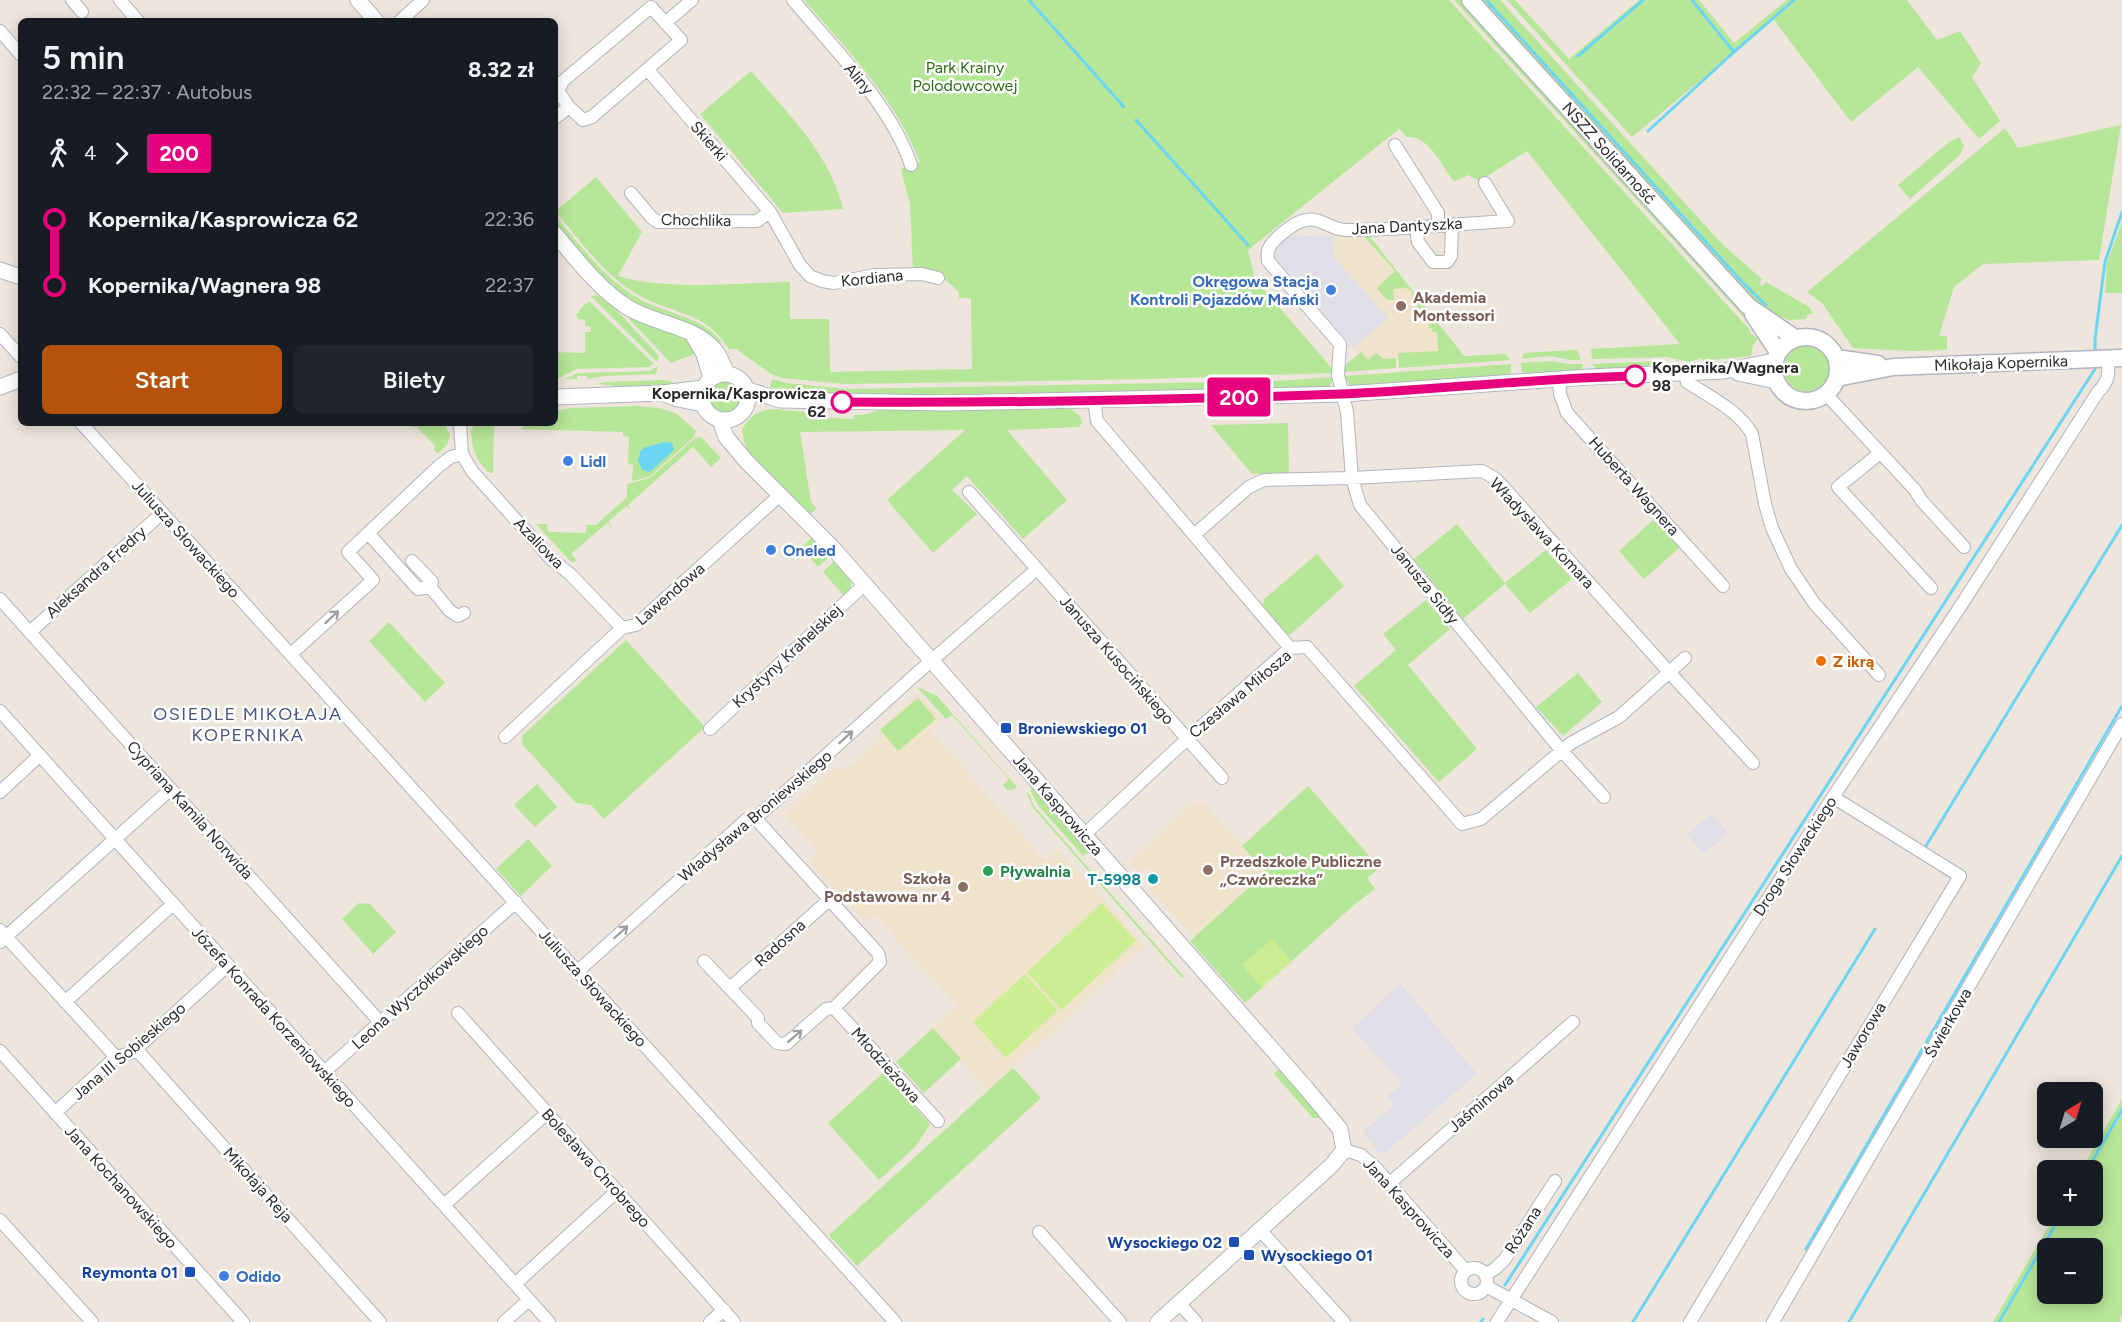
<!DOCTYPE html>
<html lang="pl">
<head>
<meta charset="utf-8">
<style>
  :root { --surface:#171b24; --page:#20242c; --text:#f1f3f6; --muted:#9ea1a6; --accent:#b45309 }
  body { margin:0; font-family:Figtree,sans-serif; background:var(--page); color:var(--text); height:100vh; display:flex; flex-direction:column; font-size:22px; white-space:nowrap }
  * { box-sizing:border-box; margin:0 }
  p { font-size:20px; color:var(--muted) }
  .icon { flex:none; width:33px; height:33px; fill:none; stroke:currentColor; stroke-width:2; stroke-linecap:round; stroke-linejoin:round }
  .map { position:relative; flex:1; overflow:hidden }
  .sheet { position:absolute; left:18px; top:18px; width:540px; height:408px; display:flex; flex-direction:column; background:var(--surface); border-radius:9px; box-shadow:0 3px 15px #0003 }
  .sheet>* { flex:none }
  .badge { padding:0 12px; border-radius:4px; font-size:21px; line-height:39px }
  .needle { width:39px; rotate:38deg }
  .fabs { position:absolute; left:2037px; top:1082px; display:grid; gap:12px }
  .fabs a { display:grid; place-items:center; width:66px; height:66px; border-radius:9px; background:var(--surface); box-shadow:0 3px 15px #0003; font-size:30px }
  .map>.badge { position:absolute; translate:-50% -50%; box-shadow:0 0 0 3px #fff }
  .legs { display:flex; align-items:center; gap:9px; height:66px; padding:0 24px; font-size:20px }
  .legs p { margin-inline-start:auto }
  .overview { display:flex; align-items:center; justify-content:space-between; height:102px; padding:0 24px }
  h1 { font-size:33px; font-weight:600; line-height:45px }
  .primary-button { display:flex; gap:12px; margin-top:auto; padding:12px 24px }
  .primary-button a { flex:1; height:69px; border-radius:9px; background:var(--accent); color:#fff; font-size:24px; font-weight:600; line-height:69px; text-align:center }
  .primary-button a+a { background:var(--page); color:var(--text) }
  ul { padding:0 24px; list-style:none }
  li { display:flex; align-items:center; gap:21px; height:66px; font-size:22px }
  li i { display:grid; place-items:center; width:9px; height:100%; margin:0 8px; background:currentColor }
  li i::after { content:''; width:15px; height:15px; margin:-8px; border:4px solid; border-radius:50%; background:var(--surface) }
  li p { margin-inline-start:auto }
  li:first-child i { background:linear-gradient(#0000 50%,currentColor 0) }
  li:last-child i { background:linear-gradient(currentColor 50%,#0000 0) }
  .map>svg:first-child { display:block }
  .industrial { fill:#e0dee6 }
  .education { fill:#f0e3cc }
  .green { fill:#b6e697; fill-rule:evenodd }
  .pitch { fill:#cbee93 }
  .water { fill:#6cd5f4 }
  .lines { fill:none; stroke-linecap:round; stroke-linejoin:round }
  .stream { stroke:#6cd5f4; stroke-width:3 }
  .minor-casing { stroke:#b1b4c0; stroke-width:14 }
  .tertiary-casing { stroke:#b1b4c0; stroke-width:17 }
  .secondary-casing { stroke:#b1b4c0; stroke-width:19 }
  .minor { stroke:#fff; stroke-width:12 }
  .tertiary { stroke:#fff; stroke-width:15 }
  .secondary { stroke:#fff; stroke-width:16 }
  .oneway { stroke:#a0a0a0 }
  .line-1-casing { stroke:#fff; stroke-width:14 }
  .line-1 { stroke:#e6007e; stroke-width:9 }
  .shop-dot { fill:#3f7fe0; stroke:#fff; stroke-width:2 }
  .education-dot { fill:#8d6e63; stroke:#fff; stroke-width:2 }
  .stop-1-dot { fill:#fff; stroke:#e6007e; stroke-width:3 }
  .food-dot { fill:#e8710a; stroke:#fff; stroke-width:2 }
  .transit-dot { fill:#1a4fb4; stroke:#fff; stroke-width:2 }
  .leisure-dot { fill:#2e9e5b; stroke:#fff; stroke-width:2 }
  .culture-dot { fill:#0f9aa8; stroke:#fff; stroke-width:2 }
  .labels { text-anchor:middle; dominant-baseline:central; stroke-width:5; stroke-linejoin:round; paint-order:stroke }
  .park-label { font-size:16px; fill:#2d6c17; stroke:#fff }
  .street-label { font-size:16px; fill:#2b2b2b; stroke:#fff }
  .shop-label { font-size:16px; font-weight:bold; fill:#366cbe; stroke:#fff; text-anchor:start }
  .education-label { font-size:16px; font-weight:bold; fill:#785e54; stroke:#fff; text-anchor:start }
  .stop-label { font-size:16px; font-weight:bold; fill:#2b2b2b; stroke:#fff; text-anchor:start }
  .food-label { font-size:16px; font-weight:bold; fill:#c56008; stroke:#fff; text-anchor:start }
  .transit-label { font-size:16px; font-weight:bold; fill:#164399; stroke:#fff; text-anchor:start }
  .leisure-label { font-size:16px; font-weight:bold; fill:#27864d; stroke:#fff; text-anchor:start }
  .culture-label { font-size:16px; font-weight:bold; fill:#0d838f; stroke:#fff; text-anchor:end }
  .neighbourhood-label { font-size:18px; letter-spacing:1.5px; fill:#49557e; stroke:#fff }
</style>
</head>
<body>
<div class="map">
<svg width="2122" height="1322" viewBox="0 0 2122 1322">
  <rect width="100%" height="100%" fill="#eee6dd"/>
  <path class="industrial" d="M1333 235 1335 257 1388 318 1354 348 1275 257V246L1284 237Z
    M1712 813 1728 834 1703 854 1687 834Z
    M1400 983 1477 1074 1385 1153 1378 1151 1363 1132 1394 1105 1387 1097 1402 1083 1352 1029Z"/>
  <path class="education" d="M1367 233 1464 356 1365 361 1354 348 1388 318 1334 257 1333 235Z
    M918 693 943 720 931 731 1045 861 1058 849 1145 946 989 1090 933 1028 958 1006 874 914 865 922 808 861 818 852 784 814 834 768 844 771 881 739 879 729Z
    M1195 802H1203L1266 872 1194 937 1151 889 1161 881 1150 867 1140 875 1128 862Z"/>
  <path class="green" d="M804 0H1449L1750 330 1749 332 1758 339 1753 345 1751 356 1703 361 1702 358 1689 362 1667 357 1592 359 1591 349 1680 344 1527 151 1479 181 1468 175 1454 182C1442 166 1429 135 1407 137L1399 129 1248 250 1255 279 1329 365 1334 373 1150 379 845 384 782 378 771 374 736 349H729C702 307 670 316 632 291 601 271 579 239 555 211V208L557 210 596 177 642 232 618 276C670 291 735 283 790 282V319H829L830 372 972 369 971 298H959V292L941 276 913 271 910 204 901 169 920 162C895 98 848 51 804 0Z
    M1454 0H1460L1742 309 1761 336Z
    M1479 0H1500L1723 245 1762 279 1759 284 1762 286 1766 282 1809 307 1813 314H1808L1806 319 1789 320 1783 317 1777 322 1734 280Z
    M1507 0H1515L1569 59 1639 0H1699L1734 43 1787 0H1907L1937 40 1960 31 1981 63 1972 77 2000 121 1979 139 1918 67 1851 122 1774 20 1632 137Z
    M751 71C788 114 829 152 843 209L783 213 700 114Z
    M2121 125 2099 260 1983 264 1954 287 1939 336H1947V350L1911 351 1853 348 1822 303 1807 292 2005 128 2018 148Z
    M1959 137 1964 146 1960 155 1910 199 1898 185 1949 142Z
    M555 215C579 244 603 277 636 297 664 314 700 315 721 341L720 343 693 325 644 308 614 289 572 246 555 225Z
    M2122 222V293H2105L2107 263Z
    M1344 232 1367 233 1464 356 1506 354 1510 360 1399 368 1398 353 1438 351 1437 332H1432V328H1429L1428 314 1418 315 1417 302H1412V292L1408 288 1393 289 1394 300H1387L1377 288 1395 271 1364 236 1344 237Z
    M596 295 610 303 659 356 657 362 591 296Z
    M589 301 594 306 654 364 648 367 577 369 559 378H556V352L585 353V332H591V327L585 326V320L578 319 576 313H579L580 309Z
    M628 315 686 339 699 352 671 363 629 319Z
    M1784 369a23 23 0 1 1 46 0a23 23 0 1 1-46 0Z
    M1573 350H1577L1581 360H1570L1550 356 1521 359 1524 353Z
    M1361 352 1368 360 1376 353 1383 359 1396 358V368L1344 372 1343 367Z
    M1751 360 1752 363 1597 371 1592 364 1661 361 1682 366Z
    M1552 361 1569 364H1583L1581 372 1525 375 1522 372 1521 363Z
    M1511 364V372L1507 376 1357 387 1350 385 1344 376Z
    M657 367V371L655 374 605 376 587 379V376H577V379H565L578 373 649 371Z
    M1334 377 1329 387 887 397 825 396 769 391 772 379 787 383 845 389 1275 381Z
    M664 380 671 381 675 387 638 388 597 384 606 382Z
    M709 397a16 16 0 1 1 32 0a16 16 0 1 1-32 0Z
    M637 406 660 408 677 414 696 431 694 437 649 477 632 481 633 465 628 464 629 437 623 436V432L521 429 527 423H555V411L572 408Z
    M774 409 805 412 814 417 853 419 854 415 867 414 879 410 1071 409 1080 416 1082 423 1079 427 1007 430 1067 500 1023 539 967 476 952 490 977 514 933 553 887 500 965 430 800 432 811 502 817 509 810 514 749 454 744 441 742 429C751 416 757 410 774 409Z
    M404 423H444L450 435 447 445 437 454 434 450 435 446 417 427H413Z
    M476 423H494L493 473 488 472C476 459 471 448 471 430Z
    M1288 423 1289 473 1252 474 1211 425Z
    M701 437 721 458 711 467 693 447 628 505 632 511 626 506 608 522 612 528 607 523 571 554 576 560 572 563 536 524H547L548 532 586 533V525H596L627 497V484L650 478 695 438Z
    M1653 520 1679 548 1644 579 1619 551Z
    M1457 524 1505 583 1546 550 1572 579 1530 613 1505 584 1463 619 1414 559Z
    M811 538H816L829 553V557L818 567 801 548Z
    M1317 554 1344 586 1289 636 1263 606 1264 599Z
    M833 562H836L851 579V588L844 596 823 572Z
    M1426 600 1450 629 1408 665 1477 749 1439 782 1354 686 1396 650 1383 634Z
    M389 622 445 683 425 702 369 641Z
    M626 640 705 727 604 819 591 805 576 803 522 744 523 735Z
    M1578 673 1602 702 1563 736 1536 707Z
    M917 687 937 696 1017 787 1015 789 1007 790 1003 785 1009 779 952 715 946 719Z
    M918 698 936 719 898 751 880 730Z
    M537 784 557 807 535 827 514 805Z
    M1308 786 1380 868 1367 878 1375 889 1355 904 1245 1003 1190 941 1266 872 1242 846Z
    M1030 789 1036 790 1089 852 1083 856 1037 804Z
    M1026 792 1030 795 1034 806 1184 977 1182 978 1034 809Z
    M528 839 552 866 521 896 496 869Z
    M359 903 370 904 396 932 373 954 342 919Z
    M933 1028 961 1059 924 1093 896 1062Z
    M1013 1068 1041 1098 857 1266 829 1235Z
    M1280 1068 1321 1115 1318 1118H1313L1274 1074Z
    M883 1073 930 1124 915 1147 879 1180 828 1123Z
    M2122 1099V1314L2119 1320 2122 1322H1993L2055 1215H2092V1170H2081ZM2048 1248H2092V1293H2048Z"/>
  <path class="pitch" d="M1102 903 1136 941 1061 1010 1027 972Z
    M1272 939 1292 961 1262 988 1242 965Z
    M1025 974 1058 1010 1006 1058 973 1022Z"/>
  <path class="water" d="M665 442 672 443 674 450 650 472 642 470 638 460 641 450 646 447Z"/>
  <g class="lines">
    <path class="stream" d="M1029 0 1124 107
      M1486 0 1743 283 1766 305
      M1692 0 1734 52 1794 0
      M1578 56 1643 0
      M1136 120 1248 245
      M1648 131 1734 52
      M2095 349V339L2105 262 2122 212
      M1926 846 2122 525
      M2087 1170 2122 1110
      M1806 1249 2122 706
      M1505 1285 2095 369
      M1481 1322 1483 1319
      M1633 1322 1875 929
      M1849 1322 2122 856
      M1999 1322 2061 1215"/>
    <g class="minor-casing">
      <path id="minor" d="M72 0 82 12
        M120 0 138 21
        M793 0C834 49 891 105 911 165
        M651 7 681 40 592 117 583 120 569 107 558 91 563 81Z
        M400 21 423 0
        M665 23 692 0
        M0 31 21 55
        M648 70 770 212 800 265 810 276 822 281 834 283 875 275 922 274 938 278
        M555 118 569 107
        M1395 145 1438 213V225
        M1485 183 1508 221C1454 224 1400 230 1346 230 1331 230 1321 217 1306 220 1295 221 1270 241 1268 251 1267 254 1268 258 1268 261L1340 344 1338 375 1347 412 1352 478 1360 505 1561 750 1604 797
        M631 193 652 218 658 222 757 221 770 212
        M1416 227 1418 242 1433 262H1447L1451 256 1452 224
        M0 334 21 357
        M1685 374 1687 382C1710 397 1738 410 1752 434L1765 504 1772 528 1791 569 1814 603 1879 675
        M1559 379 1560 394 1567 413 1723 586
        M1826 394 1915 490 1921 500 1964 547
        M1094 400 1097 421 1290 648
        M81 423 895 1322
        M460 423 462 454 472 471 551 559 570 574 622 628
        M1880 453 1838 487 1931 588
        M969 492 1222 778
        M368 533 418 589 430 587
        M1194 535 1249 487 1264 480 1352 478 1482 471 1496 479 1669 672 1753 763
        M412 561 432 582 430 587 450 611 458 616 464 613
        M0 599 380 1022
        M30 632 162 513
        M291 654 373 580 348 552 439 466 451 457 462 454
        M0 711 549 1322
        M710 729 865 584
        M505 737 622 628 636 625 780 495
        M0 792 40 755
        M1084 835 1187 739 1290 648 1307 647 1462 824 1481 819 1571 743 1619 717 1685 658
        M0 930 116 1057
        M0 942 171 789
        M704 961 758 1018V1023L777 1043 786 1044 826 1009 834 1008 880 962 878 953 755 818
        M578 971 746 820 755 818 780 797 916 674 1037 569
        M730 988 829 900
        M65 1002 173 904
        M834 1008 938 1121
        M458 1013 734 1322
        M136 1049 380 1322
        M0 1051 243 1322
        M324 1072 516 902
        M55 1113 116 1057 131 1053 136 1049 228 965
        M1344 1150 1361 1155 1375 1167 1466 1271
        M1390 1183 1573 1022
        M444 1205 547 1113
        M0 1220 92 1322
        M1260 1230 1344 1322
        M1039 1232 1120 1322
        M1461 1281a13 13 0 1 1 26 0a13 13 0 1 1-26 0Z
        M1485 1275 1496 1268 1505 1259 1555 1181
        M515 1284 617 1191
        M1486 1286 1552 1322
        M1179 1303 1196 1322
        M504 1322 529 1300
        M710 1322 724 1310
        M1497 1322 1833 797 1960 607 2098 392C2109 381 2109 374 2108 359
        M1690 1322 1960 876 1833 797
        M1773 1322 2122 724"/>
    </g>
    <g class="tertiary-casing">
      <path id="tertiary" d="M358 0 376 21
        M555 234C577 260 598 288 627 307 654 324 692 325 714 349 720 356 723 365 727 374
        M0 270 21 277
        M694 337 704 354 711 378
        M1738 373 1776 381
        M702 397a23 23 0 1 1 46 0a23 23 0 1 1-46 0Z
        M0 387 21 379
        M748 390 780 400 947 403 1343 394 1589 377 1724 371 1774 361
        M662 393 678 399 703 404
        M555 397 662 393 703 388
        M720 420 726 437 747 462 832 547 1306 1088 1340 1129 1344 1150 1332 1165 1158 1322"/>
    </g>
    <g class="secondary-casing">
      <path id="secondary" d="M1470 0 1748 306 1795 338
        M1753 314 1778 352
        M1774 369a32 32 0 1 1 64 0a32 32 0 1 1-64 0Z
        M1836 358 1878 364
        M1837 378 1893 367 2122 358"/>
    </g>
    <use href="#minor" class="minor"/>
    <use href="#tertiary" class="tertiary"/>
    <use href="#secondary" class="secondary"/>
  </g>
  <defs><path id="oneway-shaft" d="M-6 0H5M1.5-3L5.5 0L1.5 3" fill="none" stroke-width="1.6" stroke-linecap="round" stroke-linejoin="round" transform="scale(1.5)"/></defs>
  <g class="oneway">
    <use href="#oneway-shaft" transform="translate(332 617) rotate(-42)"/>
    <use href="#oneway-shaft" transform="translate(846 737) rotate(-42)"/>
    <use href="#oneway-shaft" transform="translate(621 932) rotate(-42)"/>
    <use href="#oneway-shaft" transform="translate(795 1036) rotate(-41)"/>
  </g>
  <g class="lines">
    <g class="line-1-casing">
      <path id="line-1" d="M842 402C1008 403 1175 400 1341 394 1439 390 1536 378 1635 376"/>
    </g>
    <use href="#line-1" class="line-1"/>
  </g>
  <g class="shop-dot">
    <circle cx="1331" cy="290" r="6"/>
    <circle cx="568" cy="461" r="6"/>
    <circle cx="771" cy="550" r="6"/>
    <circle cx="224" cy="1276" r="6"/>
  </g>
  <g class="education-dot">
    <circle cx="1401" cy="306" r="6"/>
    <circle cx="1208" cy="870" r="6"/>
    <circle cx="963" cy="887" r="6"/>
  </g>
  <g class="stop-1-dot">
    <circle cx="1635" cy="376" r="10"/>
    <circle cx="842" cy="402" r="10"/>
  </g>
  <circle class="food-dot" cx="1821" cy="661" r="6"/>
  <g class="transit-dot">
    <rect x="1000" y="722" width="12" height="12" rx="3"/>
    <rect x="1228" y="1236" width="12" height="12" rx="3"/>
    <rect x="1243" y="1249" width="12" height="12" rx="3"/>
    <rect x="184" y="1266" width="12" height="12" rx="3"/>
  </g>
  <circle class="leisure-dot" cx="988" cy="871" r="6"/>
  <circle class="culture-dot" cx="1153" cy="879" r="6"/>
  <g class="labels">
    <g class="park-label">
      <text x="965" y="67">Park Krainy<tspan x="965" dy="18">Polodowcowej</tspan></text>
    </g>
    <g class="street-label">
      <text transform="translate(859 79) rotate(50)">Aliny</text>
      <text transform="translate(709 141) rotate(49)">Skierki</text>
      <text transform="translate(1609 153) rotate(48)">NSZZ Solidarność</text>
      <text transform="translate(696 220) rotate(1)">Chochlika</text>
      <text transform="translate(1407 226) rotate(-3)">Jana Dantyszka</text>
      <text transform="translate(872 278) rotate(-6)">Kordiana</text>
      <text transform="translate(2001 363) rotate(-2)">Mikołaja Kopernika</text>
      <text transform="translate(1634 486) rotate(48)">Huberta Wagnera</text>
      <text transform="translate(1542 533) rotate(47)">Władysława Komara</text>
      <text transform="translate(186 539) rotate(48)">Juliusza Słowackiego</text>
      <text transform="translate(539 543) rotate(46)">Azaliowa</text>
      <text transform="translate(96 572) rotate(-42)">Aleksandra Fredry</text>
      <text transform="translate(1425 584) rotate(51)">Janusza Sidły</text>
      <text transform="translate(670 594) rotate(-41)">Lawendowa</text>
      <text transform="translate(787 656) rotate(-43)">Krystyny Krahelskiej</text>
      <text transform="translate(1117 660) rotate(49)">Janusza Kusocińskiego</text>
      <text transform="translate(1240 694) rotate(-40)">Czesława Miłosza</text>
      <text transform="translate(1058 805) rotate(49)">Jana Kasprowicza</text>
      <text transform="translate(190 810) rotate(48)">Cypriana Kamila Norwida</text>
      <text transform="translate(755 816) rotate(-40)">Władysława Broniewskiego</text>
      <text transform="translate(1795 856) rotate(-57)">Droga Słowackiego</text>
      <text transform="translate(780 943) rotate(-42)">Radosna</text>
      <text transform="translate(420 987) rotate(-42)">Leona Wyczółkowskiego</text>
      <text transform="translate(593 988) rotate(48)">Juliusza Słowackiego</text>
      <text transform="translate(274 1017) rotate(48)">Józefa Konrada Korzeniowskiego</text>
      <text transform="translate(1948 1023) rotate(-60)">Świerkowa</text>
      <text transform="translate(1863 1035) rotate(-59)">Jaworowa</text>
      <text transform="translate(129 1051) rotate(-40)">Jana III Sobieskiego</text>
      <text transform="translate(886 1065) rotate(48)">Młodzieżowa</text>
      <text transform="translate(1481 1103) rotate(-41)">Jaśminowa</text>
      <text transform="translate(596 1168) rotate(48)">Bolesława Chrobrego</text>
      <text transform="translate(258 1185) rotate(48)">Mikołaja Reja</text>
      <text transform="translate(121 1187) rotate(48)">Jana Kochanowskiego</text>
      <text transform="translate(1409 1208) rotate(48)">Jana Kasprowicza</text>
      <text transform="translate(1523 1230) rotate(-57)">Różana</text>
    </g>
    <g class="shop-label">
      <text x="1319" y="281" text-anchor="end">Okręgowa Stacja<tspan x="1319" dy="18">Kontroli Pojazdów Mański</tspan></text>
      <text x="580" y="461">Lidl</text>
      <text x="783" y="550">Oneled</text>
      <text x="236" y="1276">Odido</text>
    </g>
    <g class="education-label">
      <text x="1413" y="297">Akademia<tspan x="1413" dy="18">Montessori</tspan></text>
      <text x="1220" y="861">Przedszkole Publiczne<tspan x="1220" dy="18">„Czwóreczka”</tspan></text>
      <text x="951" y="878" text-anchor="end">Szkoła<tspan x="951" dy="18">Podstawowa nr 4</tspan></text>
    </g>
    <g class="stop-label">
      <text x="1652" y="367">Kopernika/Wagnera<tspan x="1652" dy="18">98</tspan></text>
      <text x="826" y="393" text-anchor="end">Kopernika/Kasprowicza<tspan x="826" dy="18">62</tspan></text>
    </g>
    <g class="food-label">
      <text x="1833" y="661">Z ikrą</text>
    </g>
    <g class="transit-label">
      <text x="1018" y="728">Broniewskiego 01</text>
      <text x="1222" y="1242" text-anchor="end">Wysockiego 02</text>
      <text x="1261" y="1255">Wysockiego 01</text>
      <text x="178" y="1272" text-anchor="end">Reymonta 01</text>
    </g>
    <g class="leisure-label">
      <text x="1000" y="871">Pływalnia</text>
    </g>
    <g class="culture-label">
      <text x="1141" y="879">T-5998</text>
    </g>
    <g class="neighbourhood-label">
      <text x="248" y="714">OSIEDLE MIKOŁAJA<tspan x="248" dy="21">KOPERNIKA</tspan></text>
    </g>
  </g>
</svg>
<div class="fabs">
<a><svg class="needle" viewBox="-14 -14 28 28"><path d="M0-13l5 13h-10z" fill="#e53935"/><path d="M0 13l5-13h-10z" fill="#9ea1a6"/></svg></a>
<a>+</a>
<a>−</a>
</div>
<b class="badge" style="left:1239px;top:397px;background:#e6007e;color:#fff">200</b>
<section class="sheet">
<div class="overview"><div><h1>5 min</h1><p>22:32 – 22:37 · Autobus</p></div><b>8.32 zł</b></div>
<div class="legs"><svg class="icon" aria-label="walk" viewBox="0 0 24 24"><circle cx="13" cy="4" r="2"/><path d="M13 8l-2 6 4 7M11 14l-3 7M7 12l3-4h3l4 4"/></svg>4<svg class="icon" aria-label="forward" viewBox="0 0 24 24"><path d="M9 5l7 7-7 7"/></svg><b class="badge" style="background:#e6007e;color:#fff">200</b></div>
<ul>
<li><i style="color:#e6007e"></i><b>Kopernika/Kasprowicza 62</b><p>22:36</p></li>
<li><i style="color:#e6007e"></i><b>Kopernika/Wagnera 98</b><p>22:37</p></li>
</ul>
<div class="primary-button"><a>Start</a><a>Bilety</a></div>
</section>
</div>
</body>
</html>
